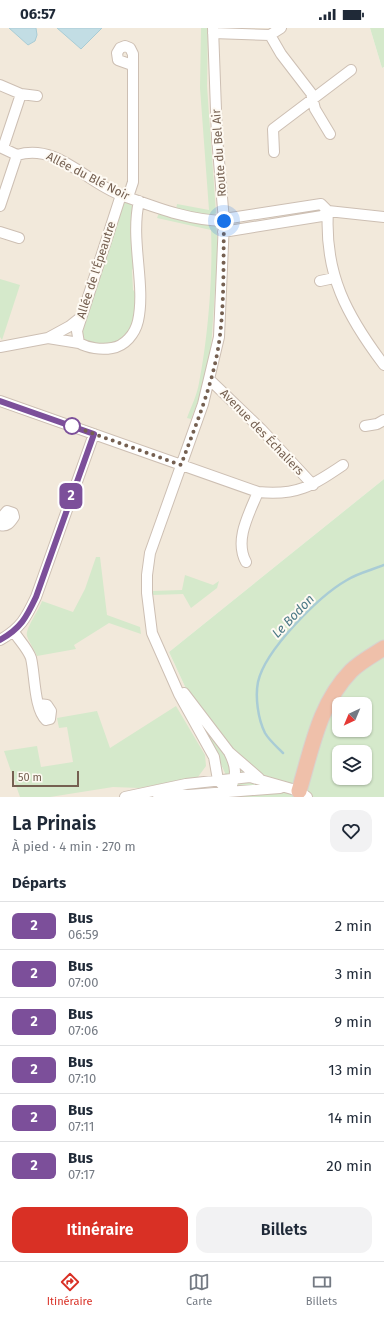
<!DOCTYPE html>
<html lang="fr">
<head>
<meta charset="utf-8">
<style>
  :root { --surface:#fff; --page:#f2f2f3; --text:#1f2937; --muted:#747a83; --line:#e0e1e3; --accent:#d93025 }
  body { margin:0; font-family:"Fira Sans",sans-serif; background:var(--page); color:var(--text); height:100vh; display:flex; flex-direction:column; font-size:15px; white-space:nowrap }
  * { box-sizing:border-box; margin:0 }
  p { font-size:13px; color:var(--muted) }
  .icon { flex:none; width:22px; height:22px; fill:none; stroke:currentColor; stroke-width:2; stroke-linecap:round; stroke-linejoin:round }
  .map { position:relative; height:769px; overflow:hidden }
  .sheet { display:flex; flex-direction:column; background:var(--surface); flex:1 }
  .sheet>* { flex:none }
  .badge { padding:0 8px; border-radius:6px; font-size:14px; line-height:26px }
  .needle { width:26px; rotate:224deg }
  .tools { position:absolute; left:332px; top:669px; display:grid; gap:8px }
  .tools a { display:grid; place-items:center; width:40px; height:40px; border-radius:8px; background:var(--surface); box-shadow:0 1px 3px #0004; font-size:20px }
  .scale { position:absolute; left:12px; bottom:10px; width:67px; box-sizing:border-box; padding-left:4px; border:2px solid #756051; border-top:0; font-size:11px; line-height:14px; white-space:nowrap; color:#756051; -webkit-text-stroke:3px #fefaf3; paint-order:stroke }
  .you { position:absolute; width:20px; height:20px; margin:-10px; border:3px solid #fff; border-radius:50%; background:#1a73e8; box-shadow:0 0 0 6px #1a73e833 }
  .map>.badge { position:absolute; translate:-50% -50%; box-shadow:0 0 0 2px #fff }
  h2 { padding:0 12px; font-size:15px; line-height:36px }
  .round { display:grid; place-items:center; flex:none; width:42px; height:42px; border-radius:12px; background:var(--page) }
  .head { display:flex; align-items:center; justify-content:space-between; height:68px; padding:0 12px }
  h1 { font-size:19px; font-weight:600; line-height:30px }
  .button { display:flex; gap:8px; margin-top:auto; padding:8px 12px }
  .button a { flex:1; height:46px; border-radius:12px; background:var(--accent); color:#fff; font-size:16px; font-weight:600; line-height:46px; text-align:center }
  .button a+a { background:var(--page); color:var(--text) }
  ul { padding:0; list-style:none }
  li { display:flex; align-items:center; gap:12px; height:48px; padding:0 12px; border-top:1px solid var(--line) }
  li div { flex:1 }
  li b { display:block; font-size:15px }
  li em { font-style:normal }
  li .badge { min-width:44px; font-weight:700; text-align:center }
  .status { display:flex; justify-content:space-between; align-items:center; height:28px; padding:0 20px; background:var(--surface); direction:ltr }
  .status svg { height:11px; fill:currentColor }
  .tabs { display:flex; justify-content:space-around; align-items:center; height:56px; border-top:1px solid var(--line); background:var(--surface); font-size:11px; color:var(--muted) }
  .tabs a { display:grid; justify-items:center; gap:2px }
  .tabs .current { color:var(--accent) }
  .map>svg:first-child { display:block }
  .residential { fill:#f2e9db }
  .green { fill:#d5e9cb; fill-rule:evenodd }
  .water { fill:#c2dde4; stroke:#a9ccd5 }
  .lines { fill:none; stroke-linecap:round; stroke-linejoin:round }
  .stream { stroke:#a9ccd5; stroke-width:2.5 }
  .minor-casing { stroke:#cdbfb3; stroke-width:12 }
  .highway-casing { stroke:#d8d2ce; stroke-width:17 }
  .minor { stroke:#fff; stroke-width:10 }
  .highway { stroke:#efc0aa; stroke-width:15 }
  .line-casing { stroke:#fff; stroke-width:9 }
  .line { stroke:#7c4f9a; stroke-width:6 }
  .walk { stroke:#756051; stroke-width:4; stroke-dasharray:0 7.2 }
  .stop-dot { fill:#fff; stroke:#7c4f9a; stroke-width:2 }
  .labels { text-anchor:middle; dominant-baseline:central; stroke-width:4; stroke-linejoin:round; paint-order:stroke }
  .street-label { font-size:12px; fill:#756051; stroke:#fefaf3 }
  .water-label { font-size:13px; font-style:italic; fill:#4c7986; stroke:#fefaf3 }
</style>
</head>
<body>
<div class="status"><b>06:57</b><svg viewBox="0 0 49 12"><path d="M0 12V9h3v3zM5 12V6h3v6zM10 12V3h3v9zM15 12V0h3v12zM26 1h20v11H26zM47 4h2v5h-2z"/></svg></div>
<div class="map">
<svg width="384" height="769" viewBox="0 0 384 769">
  <rect width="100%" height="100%" fill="#fbf6ed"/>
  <path class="residential" d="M0 0H370L382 40 384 39V451L169 624 236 769H0Z"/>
  <path class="green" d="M201 0H208L207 58 216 185 212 188 176 182 177 176 209 182 200 60Z
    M370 0H384V39L382 40Z
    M123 174H129L132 178 135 239 132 242 133 262 136 265 137 288 125 310 106 318 85 315 79 309Z
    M159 185 216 195 218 218 211 321 206 353 191 391 187 390C191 379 197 367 199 355 208 310 213 248 211 202L157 190Z
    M0 251 20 257 2 312 0 309Z
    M384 451V769H236L169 624ZM339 676H365V702H339ZM339 724H365V750H339Z
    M96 529H100L107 587 140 599 141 606 109 595 74 617 76 621 37 628C34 621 29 614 27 608 25 601 39 582 42 573L73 584 85 561Z
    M185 547 213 557 219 553 217 560 191 580 183 566 152 567V563L182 562Z
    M176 678 205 727 206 738 198 749 139 760 113 759 50 769H20L4 723 37 718 41 739 73 734 67 699 59 700 57 690 97 683 110 720Z"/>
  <path class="water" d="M9 0H36L37 7 35 13 28 17Z
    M57 0H102L81 21Z"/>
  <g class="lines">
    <path class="stream" d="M283 725C277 719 269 712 265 705 258 691 255 669 258 654 265 622 319 568 347 552 358 545 372 542 384 537"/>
    <g class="minor-casing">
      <path id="minor" d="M213 0 217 109 224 193 219 309 203 376 150 525 147 547V565L152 605 179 666 214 729 218 752 229 764C237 747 237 740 229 724
        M213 5 270 7 281 26 311 65 315 81 330 106
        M270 7 281 0
        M0 57 21 66 37 68
        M0 119 17 127C58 115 85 154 121 167 155 179 187 192 224 193
        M3 120 21 66
        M274 124 273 101 351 42
        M121 167 77 303 79 315C88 320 101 322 112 320 125 318 135 306 138 293 146 256 130 213 139 173
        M128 169 133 154V26L130 20 125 18 120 20 117 25 118 32 132 37
        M0 178 17 127
        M328 183C324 246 347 288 384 337
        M224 191 321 176 328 183 384 189
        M0 204 19 210
        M223 204 322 188 328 183
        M320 253 334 250
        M48 310 70 298 80 290
        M0 319 48 310 79 315
        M210 352 261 401 313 457
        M0 373 258 464C297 468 312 458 343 437
        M365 398 377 396 384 392
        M0 491 7 483 13 485 14 489C10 495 7 499 0 497
        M246 534C234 512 249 486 258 464
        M14 604C19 612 28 621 31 630 35 646 34 681 46 692L50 691 51 683 47 677 39 676
        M0 612C21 600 26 590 36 569L94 406
        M184 665 229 724 259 750
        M158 767H189L280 760
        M125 769 186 756 250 749 299 763 307 769"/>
    </g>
    <g class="highway-casing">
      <path id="highway" d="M299 763C312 720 319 676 351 643 360 634 373 627 384 620"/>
    </g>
    <use href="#minor" class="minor"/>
    <use href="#highway" class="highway"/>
  </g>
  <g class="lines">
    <g class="line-casing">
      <path id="line" d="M0 373 94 406 36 569C26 590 21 600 0 612"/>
    </g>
    <use href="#line" class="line"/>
    <path class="walk" d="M72 398 181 437C195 399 211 361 218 321 225 279 223 235 224 193"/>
  </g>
  <circle class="stop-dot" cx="72" cy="398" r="8"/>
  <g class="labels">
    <g class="street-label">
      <text transform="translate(219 125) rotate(-94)">Route du Bel Air</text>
      <text transform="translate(88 148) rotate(27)">Allée du Blé Noir</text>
      <text transform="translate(96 242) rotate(-72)">Allée de l'Épeautre</text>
      <text transform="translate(262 404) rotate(46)">Avenue des Échaliers</text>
    </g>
    <g class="water-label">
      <text transform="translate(293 588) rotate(-46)">Le Bodon</text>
    </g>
  </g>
</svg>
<div class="tools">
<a><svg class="needle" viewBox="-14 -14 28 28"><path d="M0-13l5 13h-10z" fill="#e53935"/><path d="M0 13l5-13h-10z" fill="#747a83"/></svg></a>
<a><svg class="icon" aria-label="layers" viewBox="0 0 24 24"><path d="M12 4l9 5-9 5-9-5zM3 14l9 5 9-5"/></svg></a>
</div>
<div class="scale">50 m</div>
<div class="you" style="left:224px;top:193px"></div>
<b class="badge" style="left:71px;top:468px;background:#7c4f9a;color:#fff">2</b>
</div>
<section class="sheet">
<div class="head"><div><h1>La Prinais</h1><p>À pied · 4 min · 270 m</p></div><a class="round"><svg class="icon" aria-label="heart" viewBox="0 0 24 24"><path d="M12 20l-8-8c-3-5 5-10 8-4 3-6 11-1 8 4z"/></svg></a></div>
<h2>Départs</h2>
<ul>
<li><span class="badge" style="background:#7c4f9a;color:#fff">2</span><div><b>Bus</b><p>06:59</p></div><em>2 min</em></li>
<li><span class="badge" style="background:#7c4f9a;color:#fff">2</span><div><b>Bus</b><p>07:00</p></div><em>3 min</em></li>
<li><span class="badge" style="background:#7c4f9a;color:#fff">2</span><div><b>Bus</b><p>07:06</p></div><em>9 min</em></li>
<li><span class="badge" style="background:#7c4f9a;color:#fff">2</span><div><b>Bus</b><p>07:10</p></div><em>13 min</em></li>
<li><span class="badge" style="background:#7c4f9a;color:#fff">2</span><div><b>Bus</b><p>07:11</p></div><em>14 min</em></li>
<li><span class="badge" style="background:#7c4f9a;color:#fff">2</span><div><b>Bus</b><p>07:17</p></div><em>20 min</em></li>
</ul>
<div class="button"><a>Itinéraire</a><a>Billets</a></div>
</section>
<nav class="tabs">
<a class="current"><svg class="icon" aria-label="directions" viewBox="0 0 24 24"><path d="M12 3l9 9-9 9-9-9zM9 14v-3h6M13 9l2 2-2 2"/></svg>Itinéraire</a>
<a><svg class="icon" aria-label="map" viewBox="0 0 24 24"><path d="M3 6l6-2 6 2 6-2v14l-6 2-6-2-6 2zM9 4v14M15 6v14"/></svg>Carte</a>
<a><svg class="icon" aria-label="tickets" viewBox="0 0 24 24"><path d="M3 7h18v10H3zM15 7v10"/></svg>Billets</a>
</nav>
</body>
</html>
